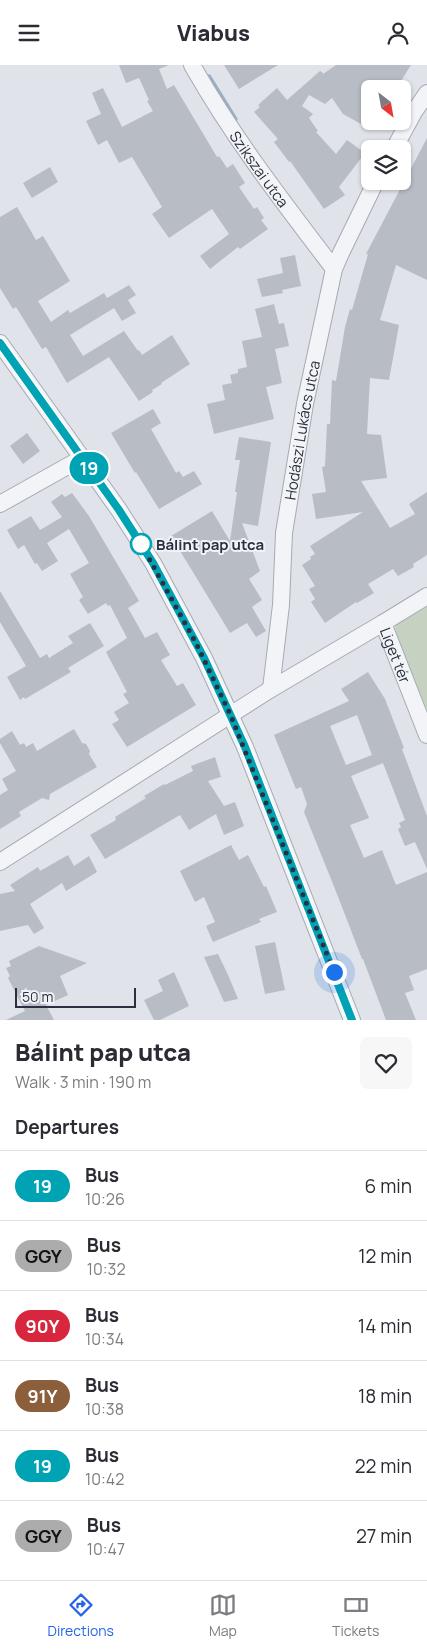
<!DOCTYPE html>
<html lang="en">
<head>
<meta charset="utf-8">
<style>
  :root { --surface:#fff; --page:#f7f7f7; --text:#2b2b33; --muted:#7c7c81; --line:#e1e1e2; --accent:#2563eb }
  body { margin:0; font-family:Manrope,sans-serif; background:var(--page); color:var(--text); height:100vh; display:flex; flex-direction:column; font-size:19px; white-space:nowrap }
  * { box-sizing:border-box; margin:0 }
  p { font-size:16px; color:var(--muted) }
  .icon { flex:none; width:28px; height:28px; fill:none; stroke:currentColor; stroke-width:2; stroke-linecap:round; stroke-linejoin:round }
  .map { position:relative; height:955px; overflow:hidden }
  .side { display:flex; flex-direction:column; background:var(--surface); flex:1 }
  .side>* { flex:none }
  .badge { padding:0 10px; border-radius:16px; font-size:18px; line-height:32px }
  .needle { width:32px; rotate:149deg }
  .buttons { position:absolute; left:361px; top:15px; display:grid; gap:10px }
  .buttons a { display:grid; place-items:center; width:50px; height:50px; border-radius:8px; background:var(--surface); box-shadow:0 1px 4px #0004; font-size:25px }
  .scale { position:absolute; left:15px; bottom:12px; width:121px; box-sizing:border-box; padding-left:5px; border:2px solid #2a3040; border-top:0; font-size:14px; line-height:18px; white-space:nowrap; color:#2a3040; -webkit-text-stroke:4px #f0f2f6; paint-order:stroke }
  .you { position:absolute; width:25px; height:25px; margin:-12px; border:4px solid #fff; border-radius:50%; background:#1a73e8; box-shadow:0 0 0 8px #1a73e833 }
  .map>.badge { position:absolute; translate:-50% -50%; box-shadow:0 0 0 2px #fff }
  h2 { padding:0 15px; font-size:19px; line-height:45px }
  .round { display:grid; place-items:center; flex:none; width:52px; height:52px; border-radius:8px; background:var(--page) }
  .summary { display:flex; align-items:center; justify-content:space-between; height:85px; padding:0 15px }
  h1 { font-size:24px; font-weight:800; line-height:38px }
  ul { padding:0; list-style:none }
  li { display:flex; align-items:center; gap:15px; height:70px; padding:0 15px; border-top:1px solid var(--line) }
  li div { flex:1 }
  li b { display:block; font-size:19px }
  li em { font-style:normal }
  li .badge { min-width:55px; font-weight:700; text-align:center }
  header { display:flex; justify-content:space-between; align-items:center; height:65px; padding:0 15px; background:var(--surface); font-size:22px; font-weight:800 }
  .tabs { display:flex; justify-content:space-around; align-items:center; height:70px; border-top:1px solid var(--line); background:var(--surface); font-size:14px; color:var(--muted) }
  .tabs a { display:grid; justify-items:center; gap:2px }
  .tabs .active { color:var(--accent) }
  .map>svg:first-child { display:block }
  .green { fill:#c5d2c2 }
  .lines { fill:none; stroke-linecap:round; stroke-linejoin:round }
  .stream { stroke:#9daec7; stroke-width:5 }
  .building { fill:#b8bcc5; fill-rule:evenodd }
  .minor-casing { stroke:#a6aab3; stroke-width:18 }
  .minor { stroke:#f3f4f7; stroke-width:16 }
  .line-casing { stroke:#fff; stroke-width:11 }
  .line { stroke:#00a3b4; stroke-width:8 }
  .walk { stroke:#2a3040; stroke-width:5; stroke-dasharray:0 9 }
  .stop-dot { fill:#fff; stroke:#00a3b4; stroke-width:2.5 }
  .labels { text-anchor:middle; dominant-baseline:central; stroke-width:4; stroke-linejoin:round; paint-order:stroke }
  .street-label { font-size:15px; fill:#2a3040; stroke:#f0f2f6 }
  .stop-label { font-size:15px; font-weight:bold; fill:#2a3040; stroke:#f0f2f6; text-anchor:start }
</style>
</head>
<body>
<header><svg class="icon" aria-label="menu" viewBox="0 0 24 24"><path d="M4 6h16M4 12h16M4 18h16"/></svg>Viabus<svg class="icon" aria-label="person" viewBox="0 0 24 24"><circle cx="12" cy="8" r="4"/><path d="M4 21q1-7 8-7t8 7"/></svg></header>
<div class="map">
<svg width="427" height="955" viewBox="0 0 427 955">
  <rect width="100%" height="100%" fill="#e0e3e9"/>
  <path class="green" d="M427 540V657L394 566 397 559Z"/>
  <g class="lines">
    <path class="stream" d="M209 12 235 54"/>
  </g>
  <path class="building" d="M119 0H169L159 4 167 24 174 20 217 92 219 91 227 103 233 99 245 118 239 122 254 144 257 142 264 153 261 155 268 164 240 184 238 182 210 204 200 191 229 169 212 144 169 173 152 149 162 142 132 92 119 98 107 75 98 80 86 56 101 49 92 28 103 23 122 62 153 46 147 36 149 35 139 13 126 18Z
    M224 0H278L239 24Z
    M336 0H411L396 24H370V64L343 49 332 33 325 39 309 30 302 41 313 49 309 53 318 66 316 67 336 89 347 75 365 88 339 122 345 130 324 144 290 96 289 97 274 77 278 74 254 47 260 42 258 40 277 23 287 35 320 6 323 8V9Z
    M427 73V215L396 200 380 255 399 260 389 315 370 313 367 369 381 370 387 413 361 416 390 463 415 449 409 439 427 427V490L413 499 414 502 398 511 393 504 368 519 374 528 357 538 356 537 325 558 311 537 315 534 309 524 315 521 302 500 311 494 310 492 315 489 310 481 363 447 316 454 312 429 326 427 322 402 325 401 327 359H330L332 315 336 316 345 262 350 244 352 245 368 189H366Z
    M50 102 58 117 32 133 23 118Z
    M17 142 36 175 43 171 70 216 38 236 51 257 68 245 70 248 104 228 107 233 129 220 136 230 128 235 136 248 122 256 114 243 70 270 83 291 124 266 138 286 139 285 142 290 172 270 190 299 161 318 162 319 152 325 153 327 139 336 109 292 67 318 46 282 42 284 16 242 13 244 0 223V152Z
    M295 190 301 221 282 225 283 228 262 232 257 214 283 208 280 193Z
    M274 239 279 259 284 258 289 281 275 284 282 318 266 322 274 354 214 369 207 339 225 335 222 320 232 318 230 310 238 308V304L247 302 242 276 262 272 255 244Z
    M153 344 161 358 151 364 176 408 179 406 183 412 194 406 202 419 159 444 136 407 135 408 111 368Z
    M27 368 40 386 23 399 10 381Z
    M239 372 271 377 258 461 242 458 260 506 249 514 262 535 252 542 266 566 256 572 247 558 230 568 171 471 212 446 230 476 237 427H235L240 395H235Z
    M72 428 89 451 139 536 128 543 145 573 157 567 170 590 161 595 177 621 183 618 196 640 127 682 112 659 119 655 114 647 129 638 123 629 127 627 106 587 127 573 110 540 108 541 106 538 88 549 79 535 83 532 70 509 89 498 69 464 47 478 58 496 42 506 37 498 35 499 24 480 18 484 7 465 31 451 40 465 62 452 51 437 62 429 65 432Z
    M0 526 40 593 47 589 49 593 73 578 68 571 90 558 104 581 68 603 71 607 25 634 24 632 20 635 7 612 26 601 0 557Z
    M368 607 385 634 404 683 402 684 427 751V804L415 777 405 781 398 764 401 762 399 758 405 755 383 698 351 711 369 753 350 760 364 793 382 785 396 820 427 807V904L409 911 414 925 405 928 416 955H386L363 894H362L337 829 304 747 307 739 301 722 296 724 274 670 349 636 341 624ZM357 650 372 690 346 700 330 661Z
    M74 664 82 678 86 679 90 686 89 689 97 702 50 729 49 735 42 733 19 747 21 751 0 764V730L8 725 2 714 16 706 0 678V674L12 666 20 680 24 678 26 682 33 678 37 686Z
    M215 692 221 712 208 716 224 741 235 737 244 761 224 770 216 749 189 765 180 750 105 794 90 770 116 755 115 752 146 733 144 731 164 719 165 720 193 706 191 701Z
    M231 780 239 795 248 790 264 822 266 821 277 847 259 854 261 857 213 877 206 861 215 857 204 832 195 837 180 806Z
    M68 790 74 801 89 791 97 807 66 826 62 818 30 839 44 863 34 869 28 860 0 866V829L15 826 10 820 38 802 40 806Z
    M275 877 285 925 265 929 255 881Z
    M39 881 87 898 60 911 68 930 46 940 54 955H6L25 946 8 913 10 911 6 903 11 901 9 896Z
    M218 889 229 912 238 934 224 937 204 892Z
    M174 907 189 941 160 955H154L144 935 163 926 158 915Z"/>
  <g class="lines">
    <g class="minor-casing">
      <g id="minor">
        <path id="s1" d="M192 0C234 74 283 137 334 204"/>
        <path d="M394 84 414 47 427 28"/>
        <path d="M0 278 119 445 153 498 204 593 245 682 352 955"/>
        <path d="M0 439 82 393"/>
        <path id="s2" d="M427 531 383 558 427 670"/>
        <path id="s3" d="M271 624 281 540 284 468 305 339 334 204 341 188 376 116"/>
        <path d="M0 797 271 624 383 558"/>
      </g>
    </g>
    <use href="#minor" class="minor"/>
  </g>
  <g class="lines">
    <g class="line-casing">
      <path id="line" d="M0 278 119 445 153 498 204 593 245 682 352 955"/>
    </g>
    <use href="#line" class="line"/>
    <path class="walk" d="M141 479 196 578 231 651 334 907"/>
  </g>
  <circle class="stop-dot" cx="141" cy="479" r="10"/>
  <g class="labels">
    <g class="street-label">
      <text stroke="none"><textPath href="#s1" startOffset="124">Szikszai utca</textPath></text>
      <text stroke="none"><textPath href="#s3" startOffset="261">Hodászi Lukács utca</textPath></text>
      <text stroke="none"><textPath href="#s2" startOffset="86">Liget tér</textPath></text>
    </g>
    <g class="stop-label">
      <text x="156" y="479">Bálint pap utca</text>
    </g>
  </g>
</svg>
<div class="buttons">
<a><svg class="needle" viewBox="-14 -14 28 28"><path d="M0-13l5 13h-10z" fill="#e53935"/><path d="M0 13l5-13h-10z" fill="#7c7c81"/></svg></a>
<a><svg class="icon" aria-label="layers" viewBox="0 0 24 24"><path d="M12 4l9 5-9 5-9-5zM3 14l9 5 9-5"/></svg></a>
</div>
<div class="scale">50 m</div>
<div class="you" style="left:334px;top:907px"></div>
<b class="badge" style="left:89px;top:403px;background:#00a3b4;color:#fff">19</b>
</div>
<section class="side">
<div class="summary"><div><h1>Bálint pap utca</h1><p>Walk · 3 min · 190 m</p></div><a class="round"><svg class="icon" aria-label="heart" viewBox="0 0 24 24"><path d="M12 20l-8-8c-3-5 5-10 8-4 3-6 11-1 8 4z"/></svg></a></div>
<h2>Departures</h2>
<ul>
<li><span class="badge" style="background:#00a3b4;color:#fff">19</span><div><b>Bus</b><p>10:26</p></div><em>6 min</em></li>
<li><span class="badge" style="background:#acacac;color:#111">GGY</span><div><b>Bus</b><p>10:32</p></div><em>12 min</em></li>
<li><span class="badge" style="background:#d7263d;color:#fff">90Y</span><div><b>Bus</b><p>10:34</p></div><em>14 min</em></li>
<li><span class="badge" style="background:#8b5e3c;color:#fff">91Y</span><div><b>Bus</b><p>10:38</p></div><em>18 min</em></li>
<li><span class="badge" style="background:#00a3b4;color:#fff">19</span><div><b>Bus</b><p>10:42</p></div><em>22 min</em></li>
<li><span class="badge" style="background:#acacac;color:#111">GGY</span><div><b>Bus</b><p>10:47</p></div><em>27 min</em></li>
</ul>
</section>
<nav class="tabs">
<a class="active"><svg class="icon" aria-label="directions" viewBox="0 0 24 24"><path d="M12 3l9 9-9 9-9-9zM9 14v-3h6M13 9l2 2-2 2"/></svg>Directions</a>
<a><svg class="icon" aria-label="map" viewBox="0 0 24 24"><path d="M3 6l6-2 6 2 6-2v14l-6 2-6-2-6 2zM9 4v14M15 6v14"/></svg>Map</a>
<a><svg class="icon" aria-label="tickets" viewBox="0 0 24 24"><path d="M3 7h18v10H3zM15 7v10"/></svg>Tickets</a>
</nav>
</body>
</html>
